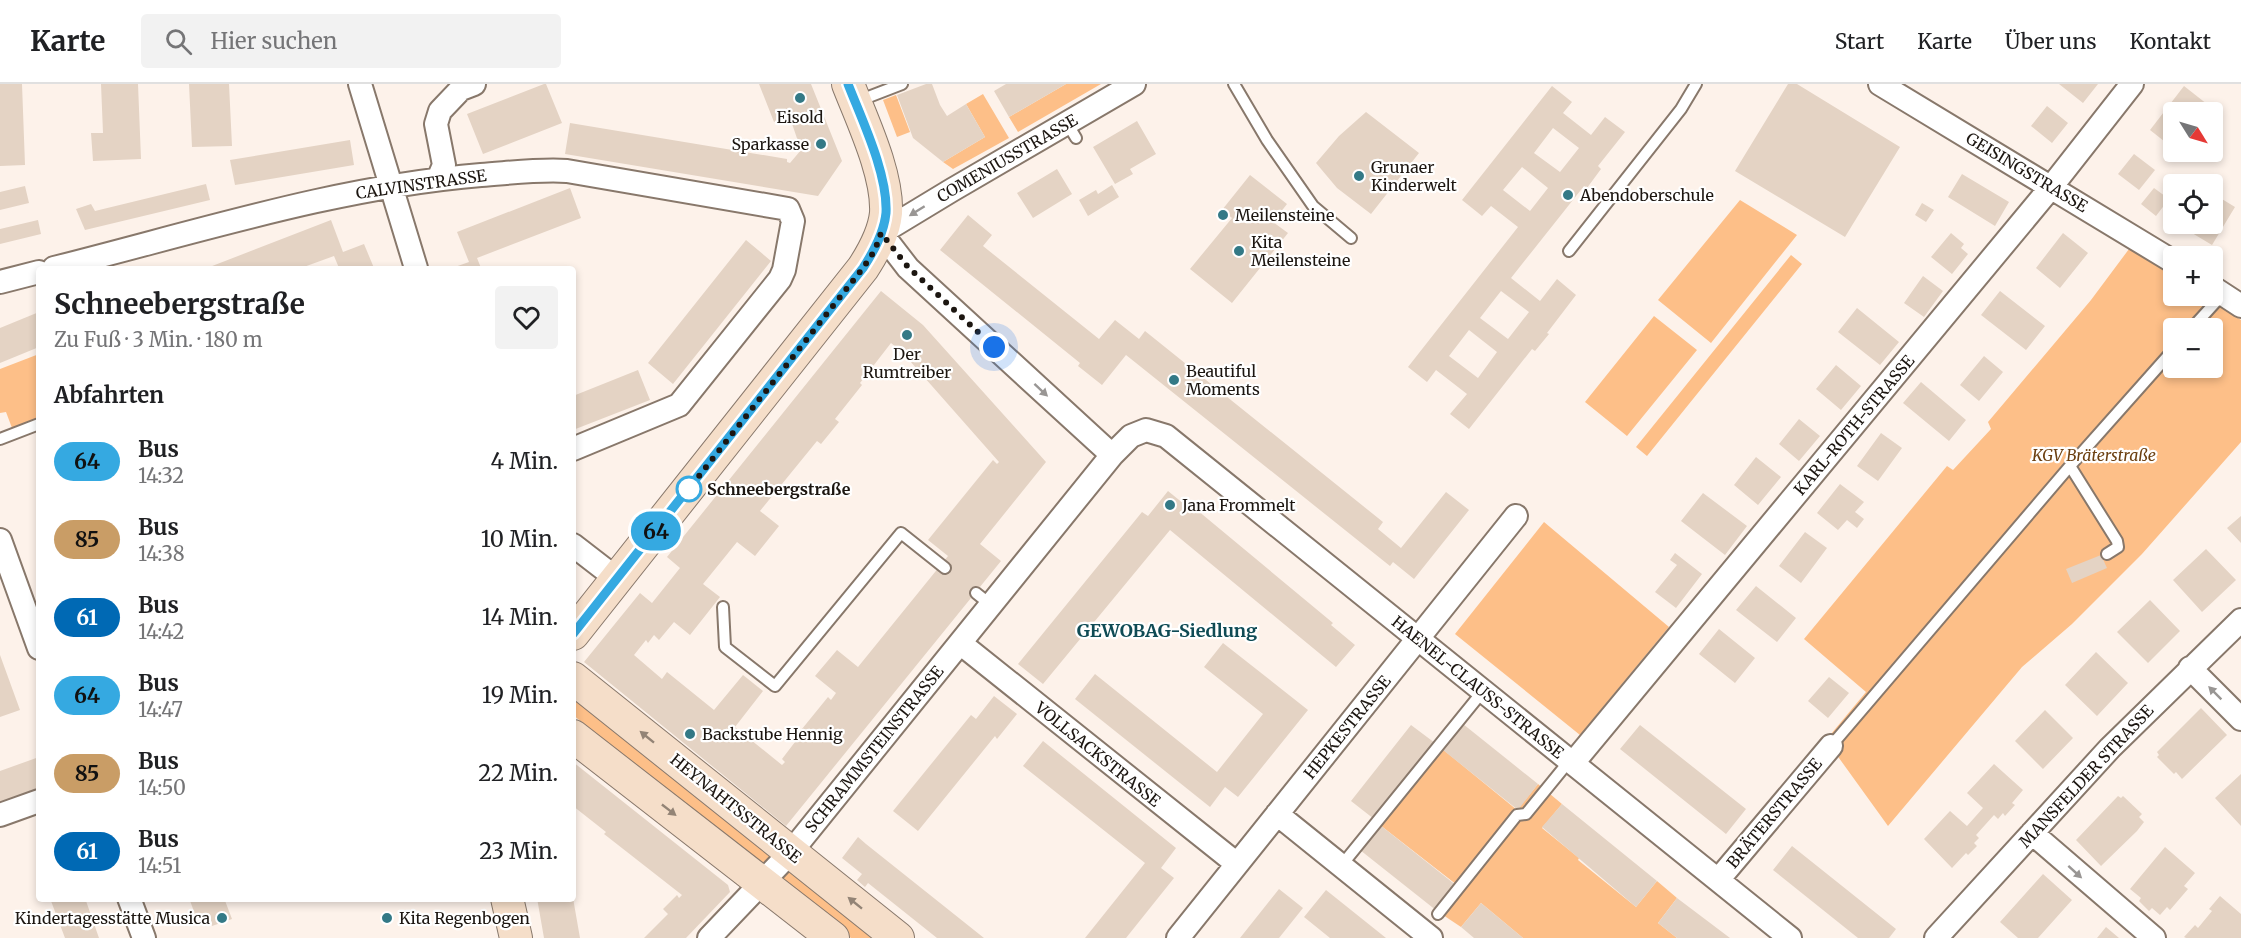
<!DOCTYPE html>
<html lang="de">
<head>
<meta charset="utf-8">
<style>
  :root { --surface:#fff; --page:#f2f2f2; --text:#202124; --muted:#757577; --line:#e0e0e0 }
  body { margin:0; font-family:Merriweather,serif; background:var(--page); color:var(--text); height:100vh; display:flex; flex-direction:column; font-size:22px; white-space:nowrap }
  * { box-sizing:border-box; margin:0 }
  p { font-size:20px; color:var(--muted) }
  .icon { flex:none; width:33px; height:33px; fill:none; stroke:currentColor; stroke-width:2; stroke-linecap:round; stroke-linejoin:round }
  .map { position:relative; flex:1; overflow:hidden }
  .panel { position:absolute; left:36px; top:182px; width:540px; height:636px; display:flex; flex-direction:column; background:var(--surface); border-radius:6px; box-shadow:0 3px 9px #0003 }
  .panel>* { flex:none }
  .badge { padding:0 12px; border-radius:20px; font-size:21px; line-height:39px }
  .needle { width:39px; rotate:127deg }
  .buttons { position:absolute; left:2163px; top:18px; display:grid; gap:12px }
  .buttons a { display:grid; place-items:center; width:60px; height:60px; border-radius:6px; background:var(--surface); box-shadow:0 3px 9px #0003; font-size:30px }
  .you { position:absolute; width:30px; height:30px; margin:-15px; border:4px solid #fff; border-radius:50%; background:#1a73e8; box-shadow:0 0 0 9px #1a73e833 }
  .map>.badge { position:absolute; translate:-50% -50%; box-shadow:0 0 0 3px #fff }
  h2 { padding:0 18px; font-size:22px; line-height:54px }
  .round { display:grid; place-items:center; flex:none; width:63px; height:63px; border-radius:6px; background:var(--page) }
  .summary { display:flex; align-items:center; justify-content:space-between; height:102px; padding:0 18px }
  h1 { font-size:28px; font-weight:700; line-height:45px }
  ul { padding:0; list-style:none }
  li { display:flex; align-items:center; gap:18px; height:78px; padding:0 18px }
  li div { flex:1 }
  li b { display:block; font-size:22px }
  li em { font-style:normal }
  li .badge { min-width:66px; font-weight:700; text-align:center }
  header { display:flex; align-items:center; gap:36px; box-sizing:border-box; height:84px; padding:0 30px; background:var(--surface); border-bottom:2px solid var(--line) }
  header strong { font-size:28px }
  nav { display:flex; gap:33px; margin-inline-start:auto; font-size:21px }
  .search { width:420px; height:54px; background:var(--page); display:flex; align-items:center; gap:15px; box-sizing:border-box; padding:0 21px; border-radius:6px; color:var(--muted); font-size:22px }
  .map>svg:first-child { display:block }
  .green { fill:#fdbf88; fill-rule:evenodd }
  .building { fill:#e4d3c4; fill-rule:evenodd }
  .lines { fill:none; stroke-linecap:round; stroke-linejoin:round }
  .lane-casing { stroke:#88786b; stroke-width:14 }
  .street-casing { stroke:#88786b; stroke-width:26 }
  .secondary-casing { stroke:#88786b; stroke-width:34 }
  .lane { stroke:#fff; stroke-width:10 }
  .street { stroke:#fff; stroke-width:22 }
  .secondary { stroke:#f5dec9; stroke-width:32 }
  .oneway { fill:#999694 }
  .oneway2 { fill:#938476 }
  .line-casing { stroke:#fff; stroke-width:14 }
  .line { stroke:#35a9e1; stroke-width:9 }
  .walk { stroke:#1c1611; stroke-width:6; stroke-dasharray:0 10.8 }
  .poi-dot { fill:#337986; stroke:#fff; stroke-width:2 }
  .stop-dot { fill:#fff; stroke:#35a9e1; stroke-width:3 }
  .labels { text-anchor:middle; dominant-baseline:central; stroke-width:4.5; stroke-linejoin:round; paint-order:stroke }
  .poi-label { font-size:16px; fill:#1c1611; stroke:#fff; text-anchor:start }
  .street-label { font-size:16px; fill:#1c1611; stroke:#fff }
  .park-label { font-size:16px; font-style:italic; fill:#6c4011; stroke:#fff }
  .stop-label { font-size:16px; font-weight:bold; fill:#1c1611; stroke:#fff; text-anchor:start }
  .neighbourhood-label { font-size:18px; font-weight:bold; fill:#0f4b55; stroke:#fff }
</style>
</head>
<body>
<header>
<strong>Karte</strong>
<div class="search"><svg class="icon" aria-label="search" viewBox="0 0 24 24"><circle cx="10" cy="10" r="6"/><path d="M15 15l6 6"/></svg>Hier suchen</div>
<nav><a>Start</a><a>Karte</a><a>Über uns</a><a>Kontakt</a></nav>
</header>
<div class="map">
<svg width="2241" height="854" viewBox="0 0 2241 854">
  <rect width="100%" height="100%" fill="#fdf2ea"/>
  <path class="green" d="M1066 0H1101L1018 48 1009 33Z
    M983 10 1009 54 953 85 943 78 985 53 966 20Z
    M896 11 910 48 897 53 883 16Z
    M1740 116 1797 151 1711 259 1658 216Z
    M2132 161 2173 189 2174 212H2206L2241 236V358L2142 470 2072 540 2022 583 1888 742 1826 656 1866 608 1804 555 1947 382 1953 386 1991 345 1988 338 2091 216ZM2174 244H2212V284H2174Z
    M1791 171 1802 180 1647 372 1636 363Z
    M1654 232 1697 266 1627 352 1585 318Z
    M39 270V334L12 344 6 328 0 329V285Z
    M1544 438 1669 543 1580 651 1455 550Z
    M573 609 879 854H851L573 631Z
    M1435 659 1517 726 1538 700 1562 720 1542 744 1579 774 1578 776 1636 823 1657 797 1677 814 1658 839 1677 854H1523L1481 819 1461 843 1437 827 1457 801 1380 741Z"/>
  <path class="building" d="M0 0H22L25 81 0 82Z
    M101 0H138L141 75 93 77 91 49H103Z
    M189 0H229L232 62 192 63Z
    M544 0H546L562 39 483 70 467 30Z
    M759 0H811L842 77 818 112 565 70 570 39 787 75V78L790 79 801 66 789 31 774 38Z
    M926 0H932L940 21 947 32 966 20 985 53 943 78 913 54 897 11Z
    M1006 0H1066L1009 33 994 7Z
    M1788 0H1797L1900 63 1845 153 1735 87Z
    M2059 0H2098L2083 19Z
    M1552 2 1572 18 1563 29 1591 51 1605 33 1625 48 1598 82 1601 85 1587 104 1584 102 1511 194 1540 217 1557 195 1576 211 1547 249 1549 250 1535 267 1532 265 1469 345 1450 330 1467 310 1436 286 1427 298 1408 283 1518 143 1491 122 1482 132 1462 116ZM1553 44 1579 64 1560 88 1534 69ZM1522 83 1548 104 1530 127 1503 106ZM1501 207 1529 228 1508 255 1480 234ZM1469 246 1497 268 1478 294 1449 272Z
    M2184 2 2212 24 2208 28H2174V65L2150 46Z
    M2047 22 2068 39 2052 59 2031 42Z
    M1366 28 1419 69 1371 130 1337 104 1316 79 1339 52Z
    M1137 37 1156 70 1130 85 1133 90 1115 100 1093 63Z
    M350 56 354 81 235 101 230 76Z
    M2134 70 2155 86 2139 106 2118 90Z
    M1057 85 1072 110 1033 134 1017 109Z
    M1962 90 2009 118 1995 142 1948 113Z
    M1250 91 1287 120 1273 138 1288 149 1232 219 1190 185 1232 134 1222 126Z
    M206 100 210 116 85 146 76 125 91 120 95 127Z
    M1112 101 1119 113 1088 132 1079 116 1096 106 1098 110Z
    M25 102 29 119 0 126V108Z
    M570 104 581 134 477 174 481 184H452L469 178 457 148Z
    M2154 104 2169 115 2156 132 2141 120Z
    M2212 109 2235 123 2212 161 2177 140H2212Z
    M1922 119 1934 126 1926 138 1915 131Z
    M968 131 992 151 983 162 1099 255 1115 236 1139 255 1145 247 1383 438 1378 445 1401 464 1446 408 1469 426 1414 495 1393 478 1390 482 1126 271 1102 301 1078 282 1080 279 940 166Z
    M38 136 41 150 0 160V145Z
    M331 136 343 168 364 160 374 184H339L334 172 301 184H207Z
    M1951 149 1964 160 1961 164 1968 170 1952 190 1931 173Z
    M2063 149 2088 169 2060 204 2036 184Z
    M746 156 771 177 673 300 648 279Z
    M1923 192 1943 207 1924 233 1904 219Z
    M881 207 923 241 1046 378 980 460 1001 477 786 742 584 578 640 509 652 519 680 484 667 473ZM891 259 902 268 999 378 997 380 993 376 928 456 948 472 858 583 837 566 815 592 836 609 831 616 828 613 793 656 795 658 782 675 785 678 782 681 735 643 763 607 743 591 714 626 667 588 662 595 634 571 646 556 648 559 654 551 659 556 674 538 690 551 720 513 703 500 737 458 755 472 779 442 760 427 817 357 821 360 839 338 835 335 862 301 860 299Z
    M2000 207 2045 242 2026 266 1981 231Z
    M1857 224 1899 258 1880 281 1838 248Z
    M39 228V263L0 279V244Z
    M1984 272 2003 288 1979 317 1960 301Z
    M1836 281 1861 302 1841 326 1816 305Z
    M638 286 650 316 573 346V312Z
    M1921 298 1966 336 1949 357 1903 319Z
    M1799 335 1820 352 1799 377 1779 360Z
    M1881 349 1902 364 1878 397 1857 382Z
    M1756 373 1781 393 1758 421 1734 401Z
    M1840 400 1864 418 1855 428 1864 435 1857 444 1847 436 1838 446 1817 429Z
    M1168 407 1195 429 1197 426 1333 539 1331 541 1355 561 1336 583 1170 446 1043 600 1018 580 1142 428 1148 432Z
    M1703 409 1747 442 1725 471 1681 437Z
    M2241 432V459L2227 444Z
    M1805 448 1827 464 1801 499 1779 482Z
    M2206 465 2236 496 2202 528 2173 496Z
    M1675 469 1702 490 1676 524 1655 508 1677 481 1670 476Z
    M2101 471 2107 484 2072 499 2066 485Z
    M1756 502 1796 534 1777 558 1736 526Z
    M2150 516 2180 547 2148 579 2117 548Z
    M1719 545 1755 574 1735 599 1699 570Z
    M1223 559 1308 626 1238 713 1225 703 1210 723 1075 615 1095 590 1217 688 1263 630 1204 583Z
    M2096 568 2128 599 2097 632 2065 601Z
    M0 571 20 626 0 633Z
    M1829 593 1849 609 1828 634 1808 617Z
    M994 612 1017 630 997 655 995 652 918 747 893 727 971 631 976 635Z
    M2201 624 2227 651 2182 695 2176 688 2174 690 2157 673 2159 671 2157 668Z
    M2045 626 2073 654 2043 685 2015 657Z
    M1463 640 1538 700 1518 726 1443 666Z
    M1411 641 1435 659 1374 735 1351 717Z
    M1640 641 1746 725 1726 750 1620 665Z
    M1043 657 1176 764 1161 784 1174 794 1126 854H1085L1145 779 1023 682Z
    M39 673V710L0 723V687Z
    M573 678 728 801 730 808 686 854H644L668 830 663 825 677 811 679 814 682 811 604 750 606 748 573 722Z
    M1994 680 2023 706 2012 719 2015 721 2005 732 2003 729 1998 735 1994 731 1976 751 1979 754 1974 759 1977 762 1968 771 1966 769 1952 784 1924 755 1950 727 1967 742 1983 724 1967 709Z
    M2241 690V742L2215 714Z
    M2118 712 2121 714 2123 712 2142 730 2139 733 2144 738 2137 747 2101 782 2076 756Z
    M1562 720 1657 797 1636 823 1542 743Z
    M1380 741 1457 802 1437 827 1360 766Z
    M858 753 866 760 984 854H937L868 799 865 803 857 796 862 790 842 774Z
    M1792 762 1896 845 1889 854H1858L1773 786Z
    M2165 763 2195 789 2184 802 2188 805 2170 826 2167 823 2160 831 2152 824 2149 827 2139 817 2141 814 2130 805Z
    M2043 790 2072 816 2038 854H2018L2000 838Z
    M1279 805 1303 824 1279 854H1240Z
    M1326 806 1386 854H1330L1304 833Z
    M2220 812 2241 830V854H2186L2184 853 2195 841 2198 844 2212 827 2209 825Z
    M58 814H85L99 854H65L51 817Z
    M189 814H224L232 835 212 842 207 829 196 833Z
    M537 814H573L580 854H544Z
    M1677 814 1730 854H1677L1658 839Z
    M1481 819 1523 854H1474L1461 843Z
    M2106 843 2119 854H2097Z"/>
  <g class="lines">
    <g class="lane-casing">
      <path id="lane" d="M1234 0 1267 56 1313 122 1351 154
        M858 17 902 0
        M1067 39 1076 54
        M1569 167 1681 25 1696 0
        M2192 244 2223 210
        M0 355 39 340
        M2070 382 2117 457 2118 463 2107 470
        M976 509 991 521
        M723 523 725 563 775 602 901 449 945 484
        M1831 662 2070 382 2174 265
        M1341 782 1483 607
        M1438 830 1517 731 1526 730 1570 676"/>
    </g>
    <g class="street-casing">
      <path id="street" d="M360 0 416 184
        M1880 0 2174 178
        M438 95 444 81 436 40 440 27 461 5 474 0
        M54 184C194 149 336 103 481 91 510 89 539 85 567 87L788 125 793 137 784 186 780 195 679 321 573 365
        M0 198 39 188
        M2212 203 2241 222
        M1112 371 908 184 881 149 952 106 1134 0
        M0 456 39 564
        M573 461 617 495
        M960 559 1237 780
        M2190 584 2241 635
        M1573 679 2052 102 2132 0
        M1277 730 1431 854
        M0 731 39 717
        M2032 749 2154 854
        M1718 796 1831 662
        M129 814 144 854
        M709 854 791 768 1112 371 1131 352 1146 346 1166 352 1790 854
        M1178 854 1516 432
        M1936 854 2110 664 2241 536"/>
    </g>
    <g class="secondary-casing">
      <path id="secondary" d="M573 550 863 184C874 167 884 149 886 129 888 90 862 36 848 0
        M573 594 898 854
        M573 652 833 854
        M507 814 516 854"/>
    </g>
    <use href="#lane" class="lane"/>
    <use href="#street" class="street"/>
    <use href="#secondary" class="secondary"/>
  </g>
  <defs><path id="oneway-solid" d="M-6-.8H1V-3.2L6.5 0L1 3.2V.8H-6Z" transform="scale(1.5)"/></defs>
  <g class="oneway">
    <use href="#oneway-solid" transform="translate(917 127) rotate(148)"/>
    <use href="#oneway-solid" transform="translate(1041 306) rotate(43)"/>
    <use href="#oneway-solid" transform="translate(2215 609) rotate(-135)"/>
    <use href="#oneway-solid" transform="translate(2075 788) rotate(42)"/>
  </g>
  <g class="oneway2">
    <use href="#oneway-solid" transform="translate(647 653) rotate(-141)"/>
    <use href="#oneway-solid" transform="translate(669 726) rotate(38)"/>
    <use href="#oneway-solid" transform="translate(855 819) rotate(-141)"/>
  </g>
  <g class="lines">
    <g class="line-casing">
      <path id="line" d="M573 550 863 184C874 167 884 149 886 129 888 90 862 36 848 0"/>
    </g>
    <use href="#line" class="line"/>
    <path class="walk" d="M689 405 684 411 863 184 875 166 881 149 908 183 994 263"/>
  </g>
  <g class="poi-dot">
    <circle cx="800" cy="14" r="6"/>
    <circle cx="821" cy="60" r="6"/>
    <circle cx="1359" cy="92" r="6"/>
    <circle cx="1568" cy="111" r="6"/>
    <circle cx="1223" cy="131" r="6"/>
    <circle cx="1239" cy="167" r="6"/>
    <circle cx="907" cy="251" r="6"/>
    <circle cx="1174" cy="296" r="6"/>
    <circle cx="1170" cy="421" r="6"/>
    <circle cx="690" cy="650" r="6"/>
    <circle cx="222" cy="834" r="6"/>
    <circle cx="387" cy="834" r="6"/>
  </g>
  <circle class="stop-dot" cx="689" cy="405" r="12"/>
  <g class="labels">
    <g class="poi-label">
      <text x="800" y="33" text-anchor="middle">Eisold</text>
      <text x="809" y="60" text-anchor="end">Sparkasse</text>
      <text x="1371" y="83">Grunaer<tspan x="1371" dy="18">Kinderwelt</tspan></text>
      <text x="1580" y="111">Abendoberschule</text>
      <text x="1235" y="131">Meilensteine</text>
      <text x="1251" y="158">Kita<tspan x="1251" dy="18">Meilensteine</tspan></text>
      <text x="907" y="270" text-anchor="middle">Der<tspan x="907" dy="18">Rumtreiber</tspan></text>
      <text x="1186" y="287">Beautiful<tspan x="1186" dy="18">Moments</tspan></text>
      <text x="1182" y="421">Jana Frommelt</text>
      <text x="702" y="650">Backstube Hennig</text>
      <text x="210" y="834" text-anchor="end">Kindertagesstätte Musica</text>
      <text x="399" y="834">Kita Regenbogen</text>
    </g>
    <g class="street-label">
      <text transform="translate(1007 74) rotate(-30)">COMENIUSSTRASSE</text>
      <text transform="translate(2027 88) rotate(31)">GEISINGSTRASSE</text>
      <text transform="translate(421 100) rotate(-8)">CALVINSTRASSE</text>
      <text transform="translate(1854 341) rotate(-50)">KARL-ROTH-STRASSE</text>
      <text transform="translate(1478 603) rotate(39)">HAENEL-CLAUSS-STRASSE</text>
      <text transform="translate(1347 643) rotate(-51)">HEPKESTRASSE</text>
      <text transform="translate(874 665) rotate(-51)">SCHRAMMSTEINSTRASSE</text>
      <text transform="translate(1098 670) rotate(39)">VOLLSACKSTRASSE</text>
      <text transform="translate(2086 692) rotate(-47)">MANSFELDER STRASSE</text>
      <text transform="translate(736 724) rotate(39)">HEYNAHTSSTRASSE</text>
      <text transform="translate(1774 729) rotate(-50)">BRÄTERSTRASSE</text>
    </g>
    <g class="park-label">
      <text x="2094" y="371">KGV Bräterstraße</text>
    </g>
    <g class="stop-label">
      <text x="707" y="405">Schneebergstraße</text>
    </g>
    <g class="neighbourhood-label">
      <text x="1167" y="546">GEWOBAG-Siedlung</text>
    </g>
  </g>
</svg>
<div class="buttons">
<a><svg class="needle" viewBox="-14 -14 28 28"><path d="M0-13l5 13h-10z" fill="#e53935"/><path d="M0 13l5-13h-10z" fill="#757577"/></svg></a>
<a><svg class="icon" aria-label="locate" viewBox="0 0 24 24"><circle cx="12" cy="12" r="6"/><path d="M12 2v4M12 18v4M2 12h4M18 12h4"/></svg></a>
<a>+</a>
<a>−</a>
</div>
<div class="you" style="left:994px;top:263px"></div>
<b class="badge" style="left:656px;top:447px;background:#35a9e1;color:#111">64</b>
<section class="panel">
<div class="summary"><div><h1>Schneebergstraße</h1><p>Zu Fuß · 3 Min. · 180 m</p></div><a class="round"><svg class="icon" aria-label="heart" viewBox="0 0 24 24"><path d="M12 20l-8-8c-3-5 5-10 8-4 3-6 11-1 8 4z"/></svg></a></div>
<h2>Abfahrten</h2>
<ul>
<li><span class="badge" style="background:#35a9e1;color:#111">64</span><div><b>Bus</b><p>14:32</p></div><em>4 Min.</em></li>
<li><span class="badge" style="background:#c99d66;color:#111">85</span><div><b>Bus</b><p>14:38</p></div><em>10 Min.</em></li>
<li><span class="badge" style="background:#0069b4;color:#fff">61</span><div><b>Bus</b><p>14:42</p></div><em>14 Min.</em></li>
<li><span class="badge" style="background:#35a9e1;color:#111">64</span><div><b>Bus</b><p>14:47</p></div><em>19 Min.</em></li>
<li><span class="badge" style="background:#c99d66;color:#111">85</span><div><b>Bus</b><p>14:50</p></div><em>22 Min.</em></li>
<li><span class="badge" style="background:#0069b4;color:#fff">61</span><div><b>Bus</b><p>14:51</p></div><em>23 Min.</em></li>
</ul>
</section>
</div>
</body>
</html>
